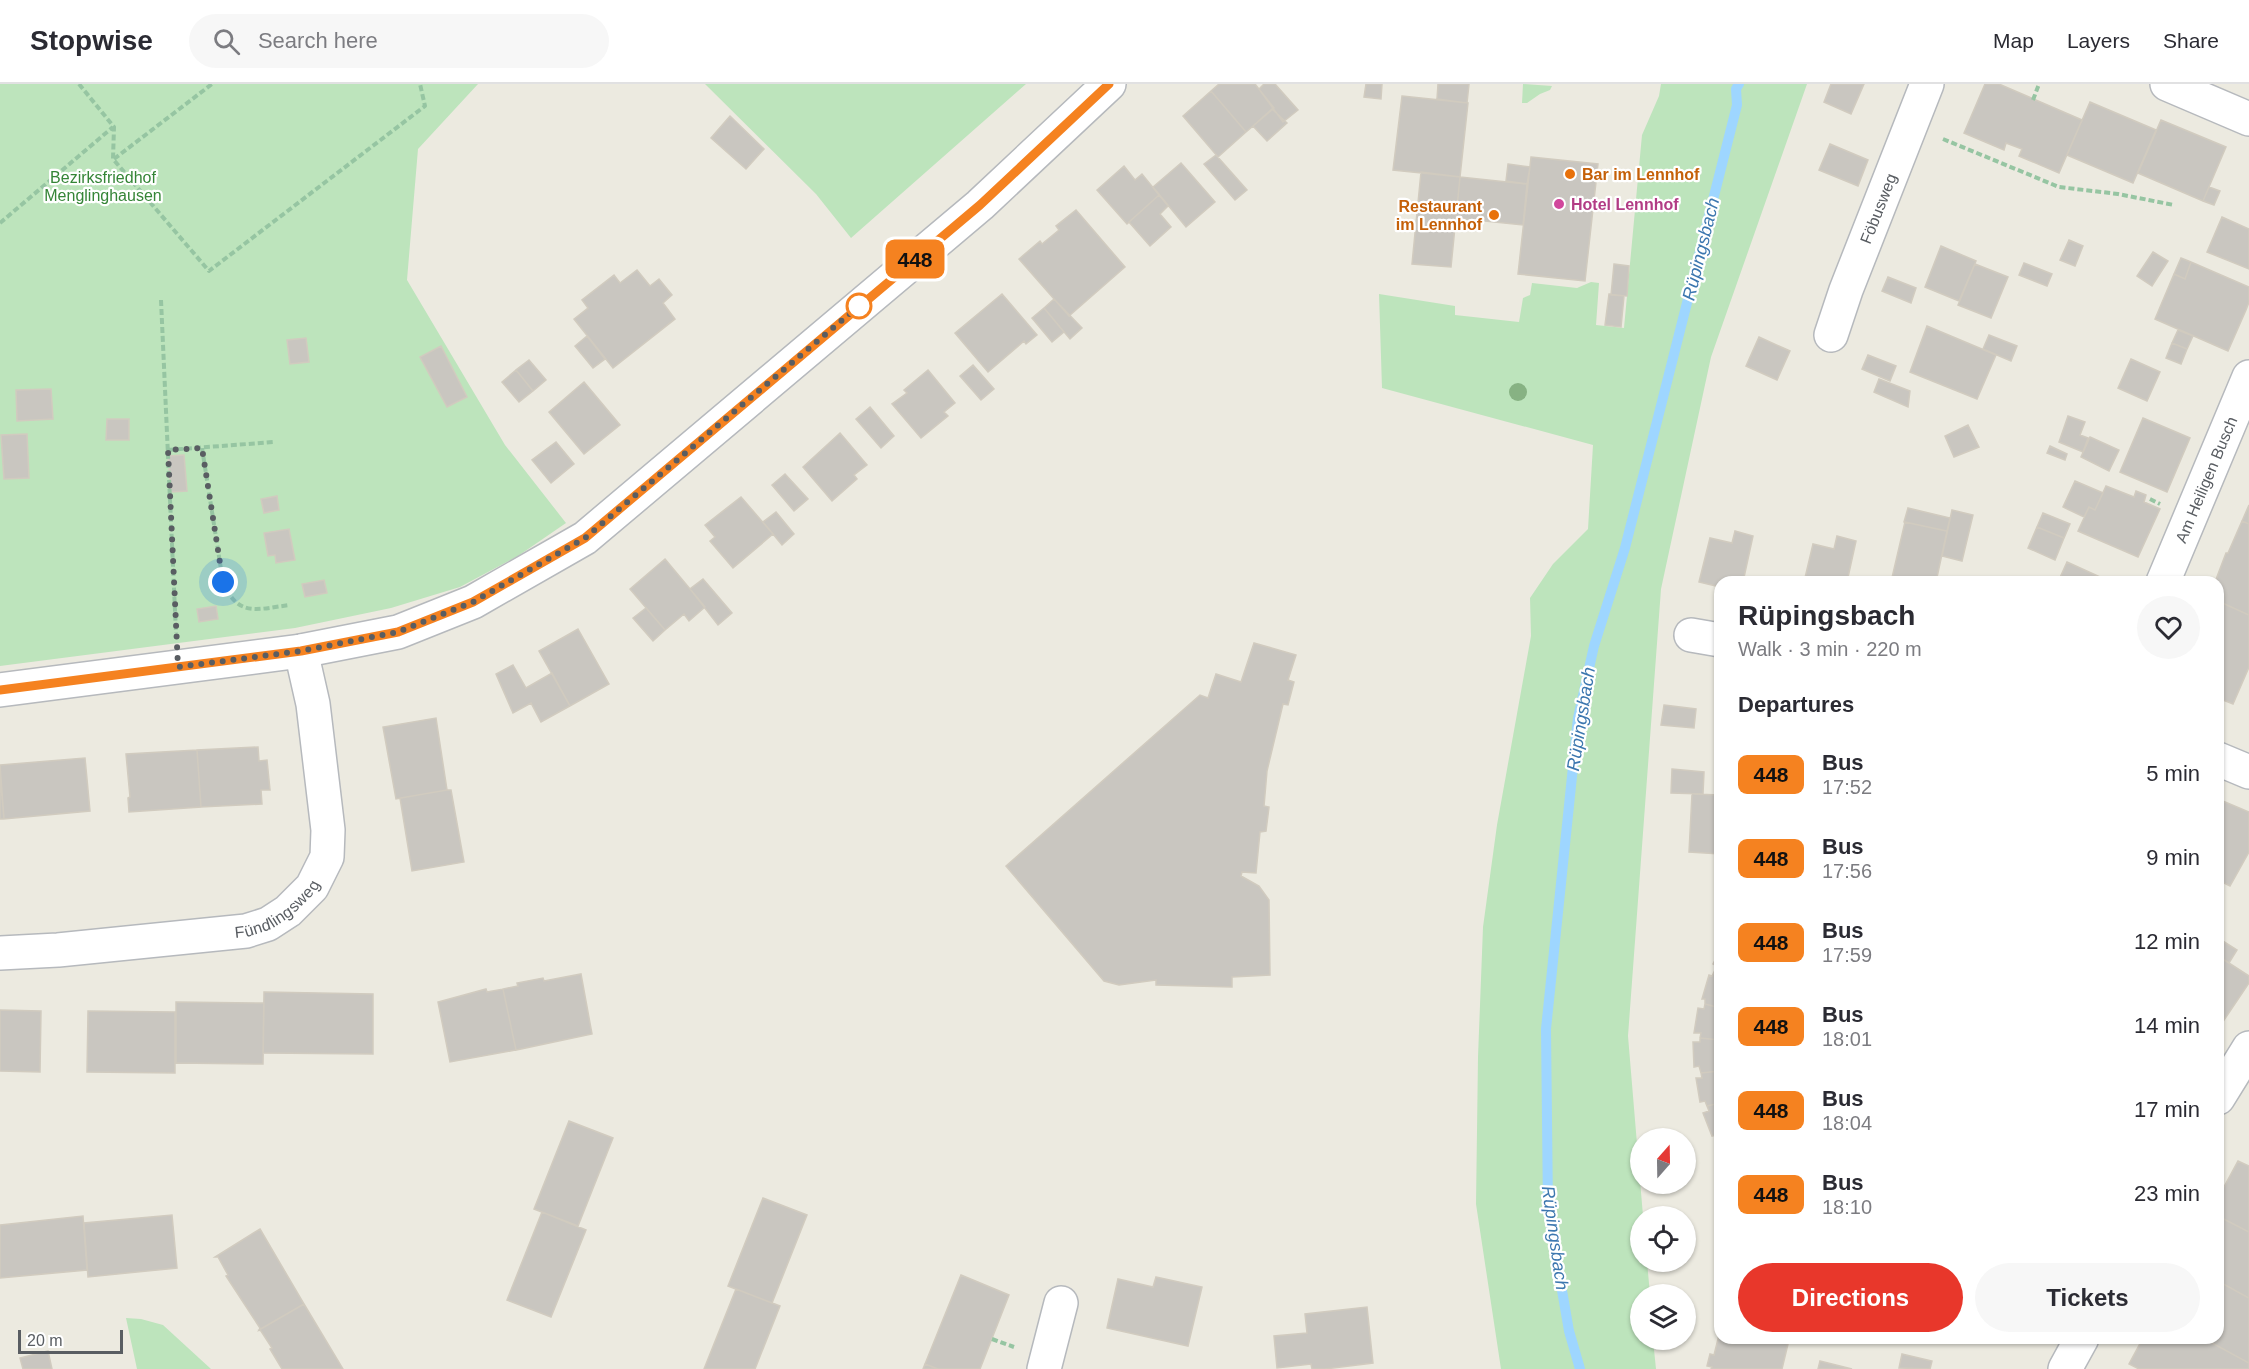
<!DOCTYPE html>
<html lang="en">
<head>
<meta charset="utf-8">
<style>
  :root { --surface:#fff; --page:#f7f7f7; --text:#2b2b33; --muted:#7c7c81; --line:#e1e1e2; --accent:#e8372b }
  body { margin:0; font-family:Helvetica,sans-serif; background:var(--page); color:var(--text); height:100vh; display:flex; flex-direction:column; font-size:22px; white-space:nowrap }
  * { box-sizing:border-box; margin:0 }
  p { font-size:20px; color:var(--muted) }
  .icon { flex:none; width:33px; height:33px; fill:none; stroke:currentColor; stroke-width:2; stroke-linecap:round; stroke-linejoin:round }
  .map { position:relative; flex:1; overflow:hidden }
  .side { position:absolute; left:1714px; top:492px; width:510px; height:768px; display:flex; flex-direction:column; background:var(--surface); border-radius:18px; box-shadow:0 2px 4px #0004 }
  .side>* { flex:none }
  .badge { padding:0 12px; border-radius:9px; font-size:21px; line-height:39px }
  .needle { width:39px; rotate:20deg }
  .tools { position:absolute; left:1630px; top:1044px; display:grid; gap:12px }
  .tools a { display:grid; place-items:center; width:66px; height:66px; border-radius:50%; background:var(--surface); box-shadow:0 2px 4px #0004; font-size:30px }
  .scale { position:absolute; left:18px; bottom:15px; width:105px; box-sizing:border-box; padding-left:6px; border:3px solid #595d62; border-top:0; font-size:16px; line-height:21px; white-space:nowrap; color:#595d62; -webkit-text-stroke:4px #fff; paint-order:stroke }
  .you { position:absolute; width:30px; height:30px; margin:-15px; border:4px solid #fff; border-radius:50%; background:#1a73e8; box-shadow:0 0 0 9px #1a73e833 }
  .map>.badge { position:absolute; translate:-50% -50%; box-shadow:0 0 0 3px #fff }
  h2 { padding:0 24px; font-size:22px; line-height:54px }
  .round { display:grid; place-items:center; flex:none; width:63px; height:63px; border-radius:32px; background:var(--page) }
  .head { display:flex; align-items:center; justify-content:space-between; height:102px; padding:0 24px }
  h1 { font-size:28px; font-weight:700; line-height:45px }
  .cta { display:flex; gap:12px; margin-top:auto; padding:12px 24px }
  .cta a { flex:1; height:69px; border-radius:36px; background:var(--accent); color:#fff; font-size:24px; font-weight:700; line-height:69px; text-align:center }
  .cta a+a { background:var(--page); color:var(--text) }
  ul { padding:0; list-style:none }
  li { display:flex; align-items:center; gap:18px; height:84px; padding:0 24px }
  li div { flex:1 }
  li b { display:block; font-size:22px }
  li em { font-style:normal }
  li .badge { min-width:66px; font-weight:700; text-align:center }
  header { display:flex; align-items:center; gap:36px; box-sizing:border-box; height:84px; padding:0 30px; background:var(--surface); border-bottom:2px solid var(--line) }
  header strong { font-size:28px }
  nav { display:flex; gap:33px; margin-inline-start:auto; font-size:21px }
  .search { width:420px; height:54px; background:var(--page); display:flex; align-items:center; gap:15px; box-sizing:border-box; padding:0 21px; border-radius:33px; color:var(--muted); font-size:22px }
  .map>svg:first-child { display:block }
  .green { fill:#bde4bc }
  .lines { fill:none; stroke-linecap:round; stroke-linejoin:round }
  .stream { stroke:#9ed6ff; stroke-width:10 }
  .building { fill:#c9c6c0; stroke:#d1cbbf; stroke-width:1.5 }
  .minor-casing { stroke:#b6b9bd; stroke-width:36 }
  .tertiary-casing { stroke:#b6b9bd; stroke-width:36 }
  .path { stroke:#96c5a2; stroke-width:4; stroke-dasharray:6 3; stroke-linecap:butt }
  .minor { stroke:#fff; stroke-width:33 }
  .tertiary { stroke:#fff; stroke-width:33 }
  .tree { fill:#87b283 }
  .line-casing { stroke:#fff; stroke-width:14 }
  .line { stroke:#f58220; stroke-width:9 }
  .walk { stroke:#595d62; stroke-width:6; stroke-dasharray:0 10.8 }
  .food-dot { fill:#e8710a; stroke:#fff; stroke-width:2 }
  .hotel-dot { fill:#d1479c; stroke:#fff; stroke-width:2 }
  .stop-dot { fill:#fff; stroke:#f58220; stroke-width:3 }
  .labels { text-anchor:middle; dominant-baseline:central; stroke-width:4.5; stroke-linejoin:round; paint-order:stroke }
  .food-label { font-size:16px; font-weight:bold; fill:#c56008; stroke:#fff; text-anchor:start }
  .park-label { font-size:16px; fill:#358537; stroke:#fff }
  .hotel-label { font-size:16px; font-weight:bold; fill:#b23c85; stroke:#fff; text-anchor:start }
  .street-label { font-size:16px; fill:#595d62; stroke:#fff }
  .water-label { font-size:18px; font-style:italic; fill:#3c77af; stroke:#fff }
</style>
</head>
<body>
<header>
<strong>Stopwise</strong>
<div class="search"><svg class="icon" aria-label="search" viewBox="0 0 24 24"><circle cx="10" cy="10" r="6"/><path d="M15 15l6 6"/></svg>Search here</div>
<nav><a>Map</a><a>Layers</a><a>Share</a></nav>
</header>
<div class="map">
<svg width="2249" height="1285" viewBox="0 0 2249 1285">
  <rect width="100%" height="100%" fill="#eceae0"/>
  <path class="green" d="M0 0H478L418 65 407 196 505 361 566 439 518 472 460 503 391 524 295 544 0 582Z
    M705 0H1026L851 154 816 110Z
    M1523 0 1552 2 1550 6 1540 10 1527 19H1522Z
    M1661 0H1807L1711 273 1661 505 1628 952 1643 1132H1641V1178H1647L1650 1210H1641V1256H1653L1656 1285H1501L1476 1120 1478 973 1483 843 1497 741 1531 552 1530 514 1553 480 1588 445 1593 361 1382 304 1379 210 1455 222V231L1519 238 1523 214 1530 211 1532 199 1577 204 1591 198 1599 199 1596 241 1624 244 1642 51 1659 12Z
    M126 1234 141 1235 163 1241 211 1285H137Z"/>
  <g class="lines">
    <path class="stream" d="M1580 1285 1569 1247 1548 1125 1546 945 1578 634 1594 562 1625 464 1737 21 1736 5 1739 0"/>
  </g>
  <path class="building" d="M1219 0H1255L1274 24 1246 48 1211 7Z
    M1264 0H1275L1298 26 1283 38 1259 5Z
    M1366 0H1382L1381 15 1364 13Z
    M1438 0H1469L1467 19 1437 15Z
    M1831 0H1864L1851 30 1824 18Z
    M1985 0H1999L2082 36 2059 89 2019 72 2022 65 2006 59 2004 66 1964 49Z
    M1211 7 1246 48 1218 73 1183 32Z
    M1402 12 1468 19 1460 93 1393 86Z
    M2090 18 2156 46 2133 99 2067 71Z
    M1272 25 1287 39 1267 57 1253 42Z
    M730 32 764 65 746 85 711 54Z
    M2161 36 2226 63 2203 117 2138 89Z
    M1830 60 1868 76 1858 102 1819 86Z
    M1216 71 1247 106 1235 116 1204 80Z
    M1531 73 1598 80 1585 197 1518 190Z
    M1181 79 1215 118 1186 143 1153 103Z
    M1508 80 1530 83 1527 100 1506 97Z
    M1124 82 1135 96 1142 90 1159 111 1127 140 1097 106Z
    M1421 88 1460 93 1451 183 1412 180Z
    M1460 93 1527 100 1523 141 1456 134Z
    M2209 103 2220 107 2214 121 2203 117Z
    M1159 111 1168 122 1160 130 1171 143 1150 162 1129 138Z
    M1076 126 1125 183 1069 232 1019 175 1040 157 1042 160 1059 146 1056 142Z
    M2222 133 2249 145V185L2207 168Z
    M2069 156 2083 162 2075 182 2060 176Z
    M1941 162 1976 177 1959 217 1925 203Z
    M2153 168 2168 177 2152 202 2137 192Z
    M2181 174 2191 178 2185 195 2174 190Z
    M2191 178 2249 203V218L2246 226 2228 267 2155 235 2174 190 2185 195Z
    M2024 179 2052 190 2047 202 2019 191Z
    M1614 180 1629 182 1627 212 1611 211Z
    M1975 180 2008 193 1991 234 1958 221Z
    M637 186 650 202 659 195 672 211 663 219 675 235 613 284 574 235 588 224 582 216 614 191 620 199Z
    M1888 193 1916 204 1911 219 1882 207Z
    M1002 210 1037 251 1026 260 1024 257 988 288 955 249Z
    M1609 210 1624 212 1621 243 1605 241Z
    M1054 215 1082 244 1070 255 1044 224Z
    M1044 224 1064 248 1052 258 1032 234Z
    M1927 242 1996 271 1977 315 1910 288Z
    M2178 246 2193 252 2187 265 2172 259Z
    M1989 251 2017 262 2011 277 1983 265Z
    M587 252 605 275 593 284 575 262Z
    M1759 253 1790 267 1777 296 1746 282Z
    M306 254 309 278 290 280 287 256Z
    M2172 259 2187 265 2181 280 2166 274Z
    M441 262 467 313 447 323 420 273Z
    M1868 271 1896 282 1890 297 1862 285Z
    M2131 275 2160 288 2147 317 2118 304Z
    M529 276 546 296 533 307 516 286Z
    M973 281 994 305 981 316 960 292Z
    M516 286 533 307 519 318 502 298Z
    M928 286 955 319 944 328 948 332 921 354 892 320 907 309 904 306Z
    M1879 295 1910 307 1908 323 1874 308Z
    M584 298 620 341 584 370 549 328Z
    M51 305 53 335 17 337 16 306Z
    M870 323 894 352 881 364 856 335Z
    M2068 332 2085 338 2080 351 2088 354 2083 368 2059 358Z
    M2143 334 2190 354 2167 408 2120 388Z
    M107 335H129V356H106Z
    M1968 341 1979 363 1954 373 1945 352Z
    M840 349 867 381 854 391 857 395 832 417 803 383Z
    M27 350 29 394 4 395 1 351Z
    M2090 353 2119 366 2109 387 2081 373Z
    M556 358 574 380 551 399 532 376Z
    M2050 362 2067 370 2065 376 2047 369Z
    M184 371 187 407 171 408 168 372Z
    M785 390 808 415 794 427 772 401Z
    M2075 397 2103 409 2095 426 2089 423 2084 433 2063 423Z
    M2106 402 2134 413 2136 407 2146 411 2144 418 2160 425 2138 473 2078 447 2089 423 2095 426Z
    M277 412 279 426 264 429 261 415Z
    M741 413 773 450 733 484 710 457 715 453 705 441Z
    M2249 421V440L2242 437Z
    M1908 424 1950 434 1947 447 1904 438Z
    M1952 426 1973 431 1962 477 1942 472Z
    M776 428 794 450 782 461 763 438Z
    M2043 429 2070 440 2064 454 2037 443Z
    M2242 437 2249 440V531L2218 517V498H2215L2226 469H2228Z
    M1905 438 1947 447 1936 498H1891Z
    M2037 443 2064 454 2055 476 2028 464Z
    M289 445 295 476 276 479 275 471 268 472 264 449Z
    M1735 447 1753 452 1743 498H1720V503L1699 498 1710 454 1732 459Z
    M1837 452 1856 457 1847 498H1804L1813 460 1834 465Z
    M665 475 705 523 689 537 684 530 665 546 630 505Z
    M2067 478 2107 496 2106 498H2058Z
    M703 495 732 529 718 541 690 505Z
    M324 496 327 509 305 513 302 500Z
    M2218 517 2249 531V583L2233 620 2218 614Z
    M216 522 218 535 199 538 197 525Z
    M646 524 665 546 653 557 633 534Z
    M578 545 609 600 570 622 539 567Z
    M1254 559 1296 571 1288 596 1294 598 1288 621 1283 620 1267 687 1264 722 1269 723 1266 747 1260 748 1256 789 1242 788 1241 792 1259 802 1269 816 1270 891 1232 893V903L1156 901V896L1119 901 1104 897 1006 782 1200 611 1208 614 1216 590 1241 598Z
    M513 581 526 604 552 589 570 622 541 638 531 619 513 629 496 590Z
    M1664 621 1696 625 1694 644 1661 641Z
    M436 634 447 706 396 715 383 643Z
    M258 663 259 677 267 676 270 706H261L262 720 201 723 197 666Z
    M197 666 201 723 129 728 128 714 130 713 126 670Z
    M85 674 90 727 4 735 0 681Z
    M1672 685 1704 688 1703 710 1671 709Z
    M0 691 4 735H0Z
    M447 706H451L464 778 412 787 400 714Z
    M1692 710 1720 711V770L1689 768Z
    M2218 715 2249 728V768L2230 802 2218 796Z
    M2218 854 2237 866 2229 879 2218 872Z
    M1720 867V889L1715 886 1717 882 1713 880Z
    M2218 872 2249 892V899L2218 945Z
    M1715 886 1720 889V924L1705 920V915H1702L1709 891 1712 892Z
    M581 890 592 950 516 966 503 905 518 902 517 899 543 894 544 897Z
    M486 905 487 908 503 905 516 966 450 978 438 918Z
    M264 908 373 910V970L263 969Z
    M176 918 264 919 263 980 176 979Z
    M1705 920 1720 924V956L1700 954 1701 949H1694L1698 924 1704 925Z
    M0 926 41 927 40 988 0 987Z
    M88 927 175 928V989L87 988Z
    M1700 954 1720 956V987L1701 989 1699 982 1694 983 1693 958H1700Z
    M1720 987V1019L1707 1022 1705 1017 1700 1018 1696 994H1702L1701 989Z
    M1720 1019V1054L1718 1055 1716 1051 1712 1052 1703 1029 1709 1027 1707 1022Z
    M569 1037 613 1054 578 1142 534 1125Z
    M2238 1077 2249 1082V1148L2218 1132V1114Z
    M763 1114 807 1131 772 1219 728 1202Z
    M542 1128 586 1146 551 1233 507 1216Z
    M172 1131 177 1184 88 1193 84 1139Z
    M83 1132 87 1186 0 1194V1141Z
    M2218 1132 2249 1148V1214L2218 1197Z
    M260 1145 304 1220 259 1246 260 1244 226 1192 228 1191 218 1173H215Z
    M961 1191 1009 1211 980 1285H938L925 1280Z
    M1156 1193 1202 1203 1188 1262 1107 1244 1118 1195 1153 1203Z
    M2218 1197 2249 1214V1279L2203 1254H2218Z
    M736 1205 780 1222 755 1285H704Z
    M304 1220 343 1285H282L270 1265 272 1264 261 1247 259 1246Z
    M1367 1223 1373 1279 1325 1285H1312L1311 1280 1277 1284 1274 1252 1307 1249 1305 1230Z
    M1720 1247V1254H1766L1788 1260 1782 1285H1711L1712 1283 1707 1282 1710 1270 1714 1271Z
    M2143 1254H2203L2249 1279V1285H2139L2129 1280Z
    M48 1267 52 1285H23L20 1274Z
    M1902 1270 1932 1277 1930 1285 1899 1284Z
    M1820 1277 1852 1285H1818Z
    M925 1280 938 1285H923Z"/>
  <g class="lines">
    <g class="minor-casing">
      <g id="minor">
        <path id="s1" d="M1831 251 1846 206 1927 0"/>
        <path id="s2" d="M2163 498 2249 293"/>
        <path d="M1691 551 1720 556"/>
        <path d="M2218 675 2249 688"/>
        <path id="s3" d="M0 869 58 866 246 847 268 840 288 827 312 803 327 773 328 746 313 620 301 567"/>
        <path d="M2218 1014 2249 964"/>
        <path d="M1044 1285 1061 1219"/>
        <path d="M2065 1285 2082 1254"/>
      </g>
    </g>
    <g class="tertiary-casing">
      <path id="tertiary" d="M2167 0 2249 35
        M0 606 301 567 398 548 473 518 585 454 980 121 1109 0"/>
    </g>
    <path class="path" d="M79 0 114 43 113 75 209 187 425 22 420 0
      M2033 16 2039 0
      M1943 55 2059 103 2118 110 2174 121
      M114 75 212 0
      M0 139 113 43
      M161 216 176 549
      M202 364 223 498C238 534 257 525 290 521
      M168 366 274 358
      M2150 415 2160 420
      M992 1255 1014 1263"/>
    <use href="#minor" class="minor"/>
    <use href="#tertiary" class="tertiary"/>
  </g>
  <circle class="tree" cx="1518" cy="308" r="9"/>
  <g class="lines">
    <g class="line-casing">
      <path id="line" d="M0 606 301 567 398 548 473 518 585 454 980 121 1109 0"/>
    </g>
    <use href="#line" class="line"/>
    <path class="walk" d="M223 498 202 364 168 366 178 583 301 567 398 548 473 518 585 454 859 222"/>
  </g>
  <g class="food-dot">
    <circle cx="1570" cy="90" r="6"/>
    <circle cx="1494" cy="131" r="6"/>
  </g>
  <circle class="hotel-dot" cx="1559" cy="120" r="6"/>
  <circle class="stop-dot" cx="859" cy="222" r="12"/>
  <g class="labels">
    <g class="food-label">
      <text x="1582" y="90">Bar im Lennhof</text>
      <text x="1482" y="122" text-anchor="end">Restaurant<tspan x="1482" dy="18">im Lennhof</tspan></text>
    </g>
    <g class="park-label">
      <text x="103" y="93">Bezirksfriedhof<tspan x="103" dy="18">Menglinghausen</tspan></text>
    </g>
    <g class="hotel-label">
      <text x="1571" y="120">Hotel Lennhof</text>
    </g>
    <g class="street-label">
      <text stroke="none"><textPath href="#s1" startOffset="135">Föbusweg</textPath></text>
      <text stroke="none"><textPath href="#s2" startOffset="111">Am Heiligen Busch</textPath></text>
      <text stroke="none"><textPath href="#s3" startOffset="285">Fündlingsweg</textPath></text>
    </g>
    <g class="water-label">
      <text transform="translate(1701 165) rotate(-76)">Rüpingsbach</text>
      <text transform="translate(1581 635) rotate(-81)">Rüpingsbach</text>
      <text transform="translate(1555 1154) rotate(82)">Rüpingsbach</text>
    </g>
  </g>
</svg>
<div class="tools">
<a><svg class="needle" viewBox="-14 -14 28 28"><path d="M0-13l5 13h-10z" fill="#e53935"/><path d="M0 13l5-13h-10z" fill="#7c7c81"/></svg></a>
<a><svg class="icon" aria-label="locate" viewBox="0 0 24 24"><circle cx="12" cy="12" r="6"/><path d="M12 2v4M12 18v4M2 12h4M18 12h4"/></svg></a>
<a><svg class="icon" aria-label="layers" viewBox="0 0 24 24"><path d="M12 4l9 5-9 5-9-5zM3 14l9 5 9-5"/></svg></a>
</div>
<div class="scale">20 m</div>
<div class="you" style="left:223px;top:498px"></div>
<b class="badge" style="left:915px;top:175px;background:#f58220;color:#111">448</b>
<section class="side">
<div class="head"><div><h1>Rüpingsbach</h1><p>Walk · 3 min · 220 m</p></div><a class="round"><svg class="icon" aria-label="heart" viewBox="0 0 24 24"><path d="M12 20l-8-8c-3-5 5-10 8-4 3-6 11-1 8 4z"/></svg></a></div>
<h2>Departures</h2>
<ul>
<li><span class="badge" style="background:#f58220;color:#111">448</span><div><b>Bus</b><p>17:52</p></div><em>5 min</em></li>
<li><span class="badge" style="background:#f58220;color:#111">448</span><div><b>Bus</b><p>17:56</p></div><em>9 min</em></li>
<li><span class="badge" style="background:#f58220;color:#111">448</span><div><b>Bus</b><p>17:59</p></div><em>12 min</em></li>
<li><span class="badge" style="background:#f58220;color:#111">448</span><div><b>Bus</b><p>18:01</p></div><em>14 min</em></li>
<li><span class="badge" style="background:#f58220;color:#111">448</span><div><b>Bus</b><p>18:04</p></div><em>17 min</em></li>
<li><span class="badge" style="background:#f58220;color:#111">448</span><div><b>Bus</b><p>18:10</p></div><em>23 min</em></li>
</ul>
<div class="cta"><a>Directions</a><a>Tickets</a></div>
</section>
</div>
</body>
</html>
